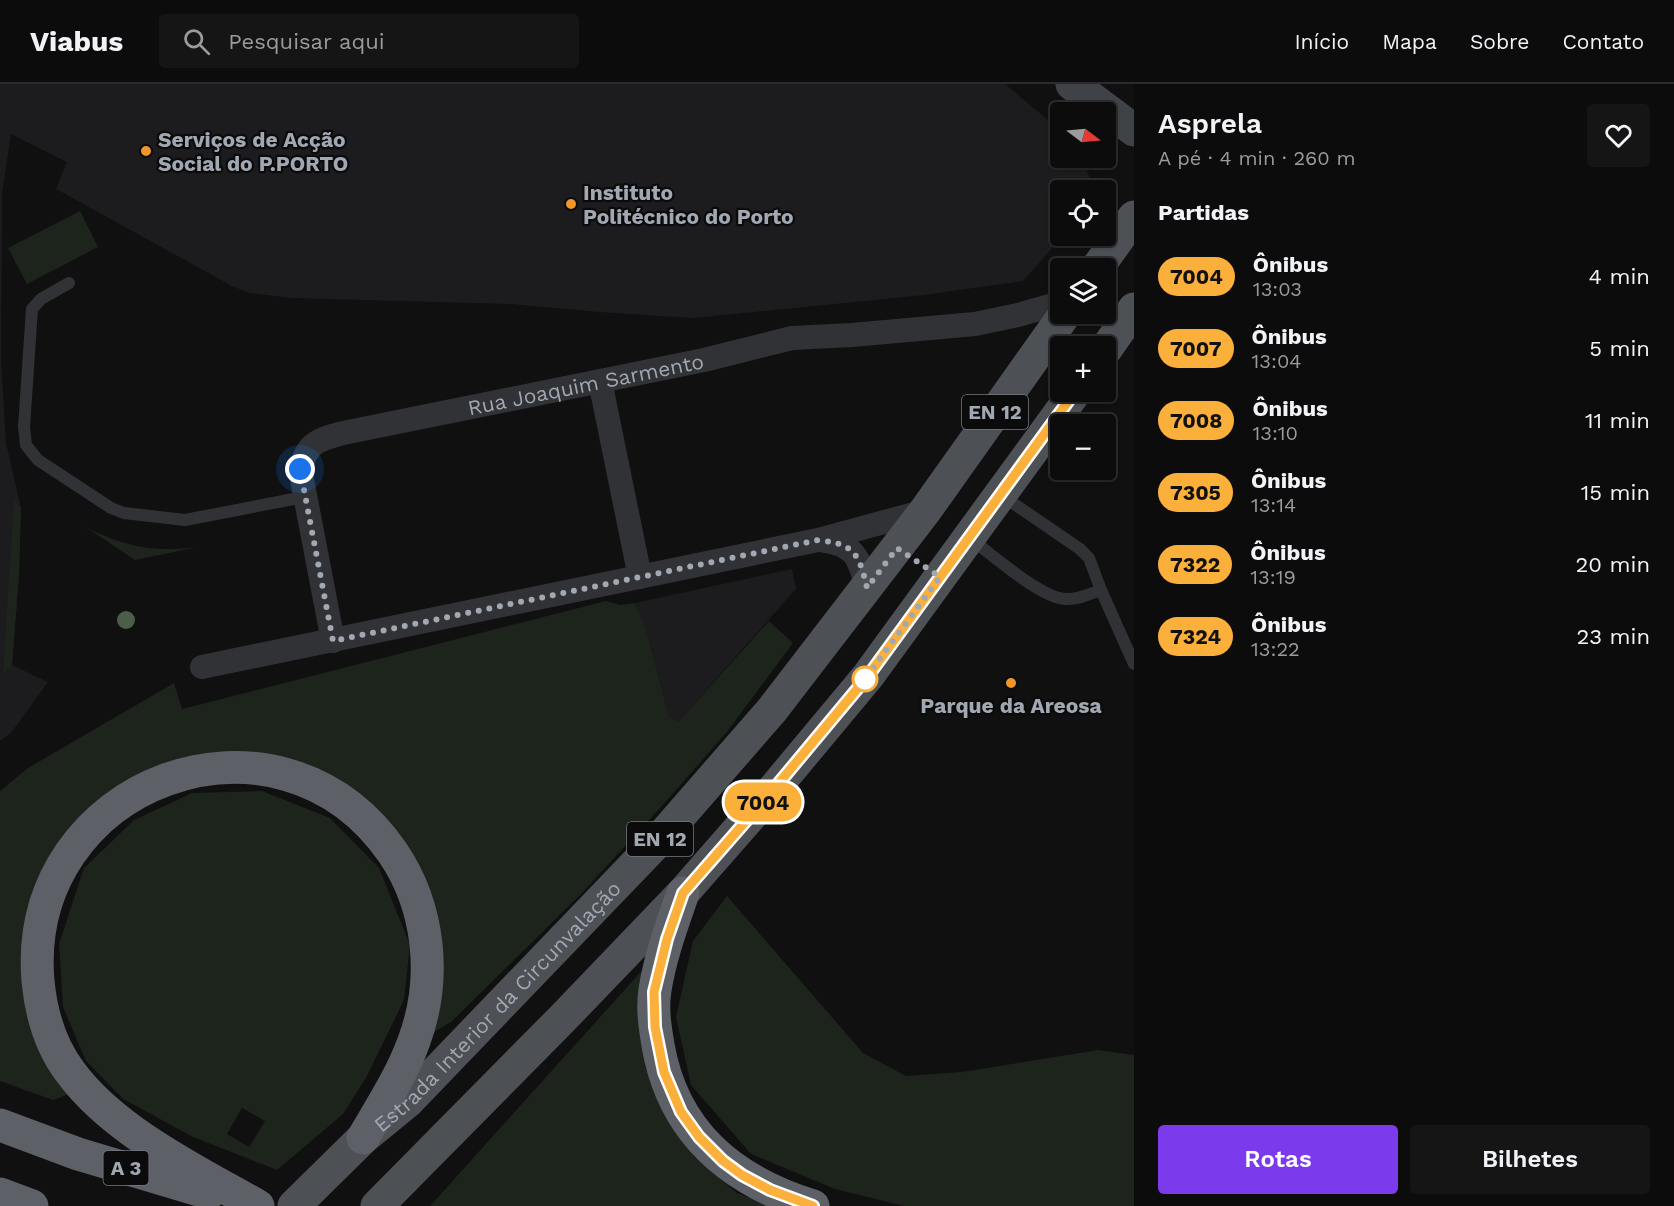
<!DOCTYPE html>
<html lang="pt">
<head>
<meta charset="utf-8">
<style>
  :root { --surface:#0c0c0d; --page:#151516; --text:#f1f3f6; --muted:#9a9b9d; --line:#2c2c2e; --accent:#7c3aed }
  body { margin:0; font-family:"Work Sans",sans-serif; background:var(--page); color:var(--text); height:100vh; display:flex; flex-direction:column; font-size:22px; white-space:nowrap }
  * { box-sizing:border-box; margin:0 }
  p { font-size:20px; color:var(--muted) }
  .icon { flex:none; width:33px; height:33px; fill:none; stroke:currentColor; stroke-width:2; stroke-linecap:round; stroke-linejoin:round }
  .map { position:relative; flex:1; overflow:hidden }
  .details { display:flex; flex-direction:column; background:var(--surface); width:540px }
  .details>* { flex:none }
  .badge { padding:0 12px; border-radius:20px; font-size:21px; line-height:39px }
  .needle { width:39px; rotate:106deg }
  .buttons { position:absolute; left:1050px; top:18px; display:grid; gap:12px }
  .buttons a { display:grid; place-items:center; width:66px; height:66px; border-radius:6px; background:var(--surface); box-shadow:0 2px 4px #0004,0 0 0 2px var(--line); font-size:30px }
  .you { position:absolute; width:30px; height:30px; margin:-15px; border:4px solid #fff; border-radius:50%; background:#1a73e8; box-shadow:0 0 0 9px #1a73e833 }
  .map>.badge { position:absolute; translate:-50% -50%; box-shadow:0 0 0 3px #fff }
  h2 { padding:0 24px; font-size:22px; line-height:54px }
  .round { display:grid; place-items:center; flex:none; width:63px; height:63px; border-radius:6px; background:var(--page) }
  .summary { display:flex; align-items:center; justify-content:space-between; height:102px; padding:0 24px }
  h1 { font-size:28px; font-weight:600; line-height:45px }
  .button { display:flex; gap:12px; margin-top:auto; padding:12px 24px }
  .button a { flex:1; height:69px; border-radius:6px; background:var(--accent); color:#fff; font-size:24px; font-weight:600; line-height:69px; text-align:center }
  .button a+a { background:var(--page); color:var(--text) }
  ul { padding:0; list-style:none }
  li { display:flex; align-items:center; gap:18px; height:72px; padding:0 24px }
  li div { flex:1 }
  li b { display:block; font-size:22px }
  li em { font-style:normal }
  li .badge { min-width:66px; font-weight:700; text-align:center }
  header { display:flex; align-items:center; gap:36px; box-sizing:border-box; height:84px; padding:0 30px; background:var(--surface); border-bottom:2px solid var(--line) }
  header strong { font-size:28px }
  nav { display:flex; gap:33px; margin-inline-start:auto; font-size:21px }
  .search { width:420px; height:54px; background:var(--page); display:flex; align-items:center; gap:15px; box-sizing:border-box; padding:0 21px; border-radius:6px; color:var(--muted); font-size:22px }
  main { display:flex; flex:1; min-height:0 }
  .map>svg:first-child { display:block }
  .built { fill:#1c1c1e }
  .green { fill:#1c241c; fill-rule:evenodd }
  .lines { fill:none; stroke-linecap:round; stroke-linejoin:round }
  .lane { stroke:#313236; stroke-width:12 }
  .street { stroke:#313236; stroke-width:24 }
  .secondary { stroke:#3f4246; stroke-width:33 }
  .primary { stroke:#4d5055; stroke-width:33 }
  .highway { stroke:#5d6167; stroke-width:33 }
  .tree { fill:#4a5e4a }
  .line-casing { stroke:#fff; stroke-width:14 }
  .line { stroke:#fbb03b; stroke-width:9 }
  .walk { stroke:#a1a8b2; stroke-width:6; stroke-dasharray:0 10.8 }
  .poi-dot { fill:#f19528; stroke:#0b0b0c; stroke-width:2 }
  .stop-dot { fill:#fff; stroke:#fbb03b; stroke-width:3 }
  .labels { text-anchor:middle; dominant-baseline:central; stroke-width:4.5; stroke-linejoin:round; paint-order:stroke }
  .shield { fill:#0b0b0c; stroke:#747980; stroke-width:1.5 }
  .shield-label { font-size:20px; font-weight:bold; fill:#a1a8b2 }
  .poi-label { font-size:21px; font-weight:bold; fill:#a1a8b2; stroke:#0b0b0c; text-anchor:start }
  .street-label { font-size:21px; fill:#a1a8b2; stroke:#0b0b0c }
</style>
</head>
<body>
<header>
<strong>Viabus</strong>
<div class="search"><svg class="icon" aria-label="search" viewBox="0 0 24 24"><circle cx="10" cy="10" r="6"/><path d="M15 15l6 6"/></svg>Pesquisar aqui</div>
<nav><a>Início</a><a>Mapa</a><a>Sobre</a><a>Contato</a></nav>
</header>
<main>
<div class="map">
<svg width="1134" height="1122" viewBox="0 0 1134 1122">
  <rect width="100%" height="100%" fill="#101011"/>
  <path class="built" d="M0 0H1005L1060 46V74H1081L1091 96 1087 106H1060V152H1063L1023 197 924 211 693 234 599 228 512 220 292 214 249 209 232 202 56 105 67 78 11 50 2 110 1 277 6 359 21 424 19 491 12 581 48 598 11 649 0 657Z
    M792 485 796 505 678 638 669 632 646 545 635 519Z"/>
  <path class="green" d="M80 127 98 163 27 200 8 164Z
    M14 416 21 424 19 491 12 581 3 590Z
    M84 442C122 463 160 470 203 462L135 476Z
    M606 517 620 521 635 519 646 545 669 632 678 638 769 537 793 559 727 648 661 723 581 810 451 938 434 948 431 942 432 814 287 677 237 668 183 675 155 685 36 815 69 1010 53 1016 0 997V707L28 684 174 599 182 625Z
    M262 707 330 734 379 784 410 861 404 916 367 992 343 1030 277 1086 193 1053 123 1015 86 977 63 923 59 860 84 784 134 736 192 709ZM242 1024 265 1037 249 1063 227 1050Z
    M727 812 863 969 906 992 962 988 1098 966 1134 971V1122H904L835 1105 751 1070 691 1001 676 933 693 857Z
    M646 882 641 898 646 983 694 1072 737 1109 773 1122H430Z"/>
  <g class="lines">
    <path class="lane" d="M69 199 41 215 32 225 24 343 26 361 38 376 111 424 124 429 185 436 304 413
      M971 455C991 470 1041 514 1065 515 1077 516 1090 510 1101 506L1089 474 1080 465 1001 411
      M1101 506 1134 580"/>
    <g class="street">
      <path d="M600 297 640 493"/>
      <path d="M820 456C854 460 859 472 867 504"/>
      <path id="s1" d="M333 557 300 385C308 358 317 356 343 349L704 276 792 254 852 251 975 240 1018 231 1060 219"/>
      <path d="M202 583 818 456 925 427"/>
    </g>
    <path class="secondary" d="M1072 0 1134 46"/>
    <g class="primary">
      <path d="M1097 184 1134 133"/>
      <path d="M1106 265 1134 225"/>
      <path id="s2" d="M294 1122 363 1054 407 1018 657 758 772 626 925 427 1065 230"/>
      <path d="M377 1122 560 937 683 809 773 706 868 592 1075 308"/>
    </g>
    <path class="highway" d="M683 809C672 841 660 873 655 906 652 924 655 943 658 961 673 1049 732 1097 813 1122
      M0 1041 78 1070 209 1109
      M0 1110 32 1122
      M258 1122C196 1087 114 1047 71 989 51 963 41 929 38 897 21 698 278 602 393 769 430 824 437 895 414 957 402 991 381 1023 363 1054"/>
  </g>
  <circle class="tree" cx="126" cy="536" r="9"/>
  <g class="lines">
    <g class="line-casing">
      <path id="line" d="M813 1122 770 1106 742 1091 723 1077 699 1053 681 1028 664 988 655 943 654 908 667 855 683 809 773 706 868 592 1075 308"/>
    </g>
    <use href="#line" class="line"/>
    <path class="walk" d="M300 385 333 557 818 456C854 460 859 469 867 504L897 464 940 493 865 595"/>
  </g>
  <g class="poi-dot">
    <circle cx="146" cy="67" r="6"/>
    <circle cx="571" cy="120" r="6"/>
    <circle cx="1011" cy="599" r="6"/>
  </g>
  <circle class="stop-dot" cx="865" cy="595" r="12"/>
  <g class="labels">
    <g class="shield">
      <rect x="962" y="311" width="66" height="34" rx="4.5"/>
      <rect x="627" y="738" width="66" height="34" rx="4.5"/>
      <rect x="103.5" y="1067" width="45" height="34" rx="4.5"/>
    </g>
    <g class="shield-label">
      <text x="995" y="328">EN 12</text>
      <text x="660" y="755">EN 12</text>
      <text x="126" y="1084">A 3</text>
    </g>
    <g class="poi-label">
      <text x="158" y="55">Serviços de Acção<tspan x="158" dy="24">Social do P.PORTO</tspan></text>
      <text x="583" y="108">Instituto<tspan x="583" dy="24">Politécnico do Porto</tspan></text>
      <text x="1011" y="621" text-anchor="middle">Parque da Areosa</text>
    </g>
    <g class="street-label">
      <text stroke="none"><textPath href="#s1" startOffset="483">Rua Joaquim Sarmento</textPath></text>
      <text stroke="none"><textPath href="#s2" startOffset="285">Estrada Interior da Circunvalação</textPath></text>
    </g>
  </g>
</svg>
<div class="buttons">
<a><svg class="needle" viewBox="-14 -14 28 28"><path d="M0-13l5 13h-10z" fill="#e53935"/><path d="M0 13l5-13h-10z" fill="#9a9b9d"/></svg></a>
<a><svg class="icon" aria-label="locate" viewBox="0 0 24 24"><circle cx="12" cy="12" r="6"/><path d="M12 2v4M12 18v4M2 12h4M18 12h4"/></svg></a>
<a><svg class="icon" aria-label="layers" viewBox="0 0 24 24"><path d="M12 4l9 5-9 5-9-5zM3 14l9 5 9-5"/></svg></a>
<a>+</a>
<a>−</a>
</div>
<div class="you" style="left:300px;top:385px"></div>
<b class="badge" style="left:763px;top:718px;background:#fbb03b;color:#111">7004</b>
</div>
<section class="details">
<div class="summary"><div><h1>Asprela</h1><p>A pé · 4 min · 260 m</p></div><a class="round"><svg class="icon" aria-label="heart" viewBox="0 0 24 24"><path d="M12 20l-8-8c-3-5 5-10 8-4 3-6 11-1 8 4z"/></svg></a></div>
<h2>Partidas</h2>
<ul>
<li><span class="badge" style="background:#fbb03b;color:#111">7004</span><div><b>Ônibus</b><p>13:03</p></div><em>4 min</em></li>
<li><span class="badge" style="background:#fbb03b;color:#111">7007</span><div><b>Ônibus</b><p>13:04</p></div><em>5 min</em></li>
<li><span class="badge" style="background:#fbb03b;color:#111">7008</span><div><b>Ônibus</b><p>13:10</p></div><em>11 min</em></li>
<li><span class="badge" style="background:#fbb03b;color:#111">7305</span><div><b>Ônibus</b><p>13:14</p></div><em>15 min</em></li>
<li><span class="badge" style="background:#fbb03b;color:#111">7322</span><div><b>Ônibus</b><p>13:19</p></div><em>20 min</em></li>
<li><span class="badge" style="background:#fbb03b;color:#111">7324</span><div><b>Ônibus</b><p>13:22</p></div><em>23 min</em></li>
</ul>
<div class="button"><a>Rotas</a><a>Bilhetes</a></div>
</section>
</main>
</body>
</html>
